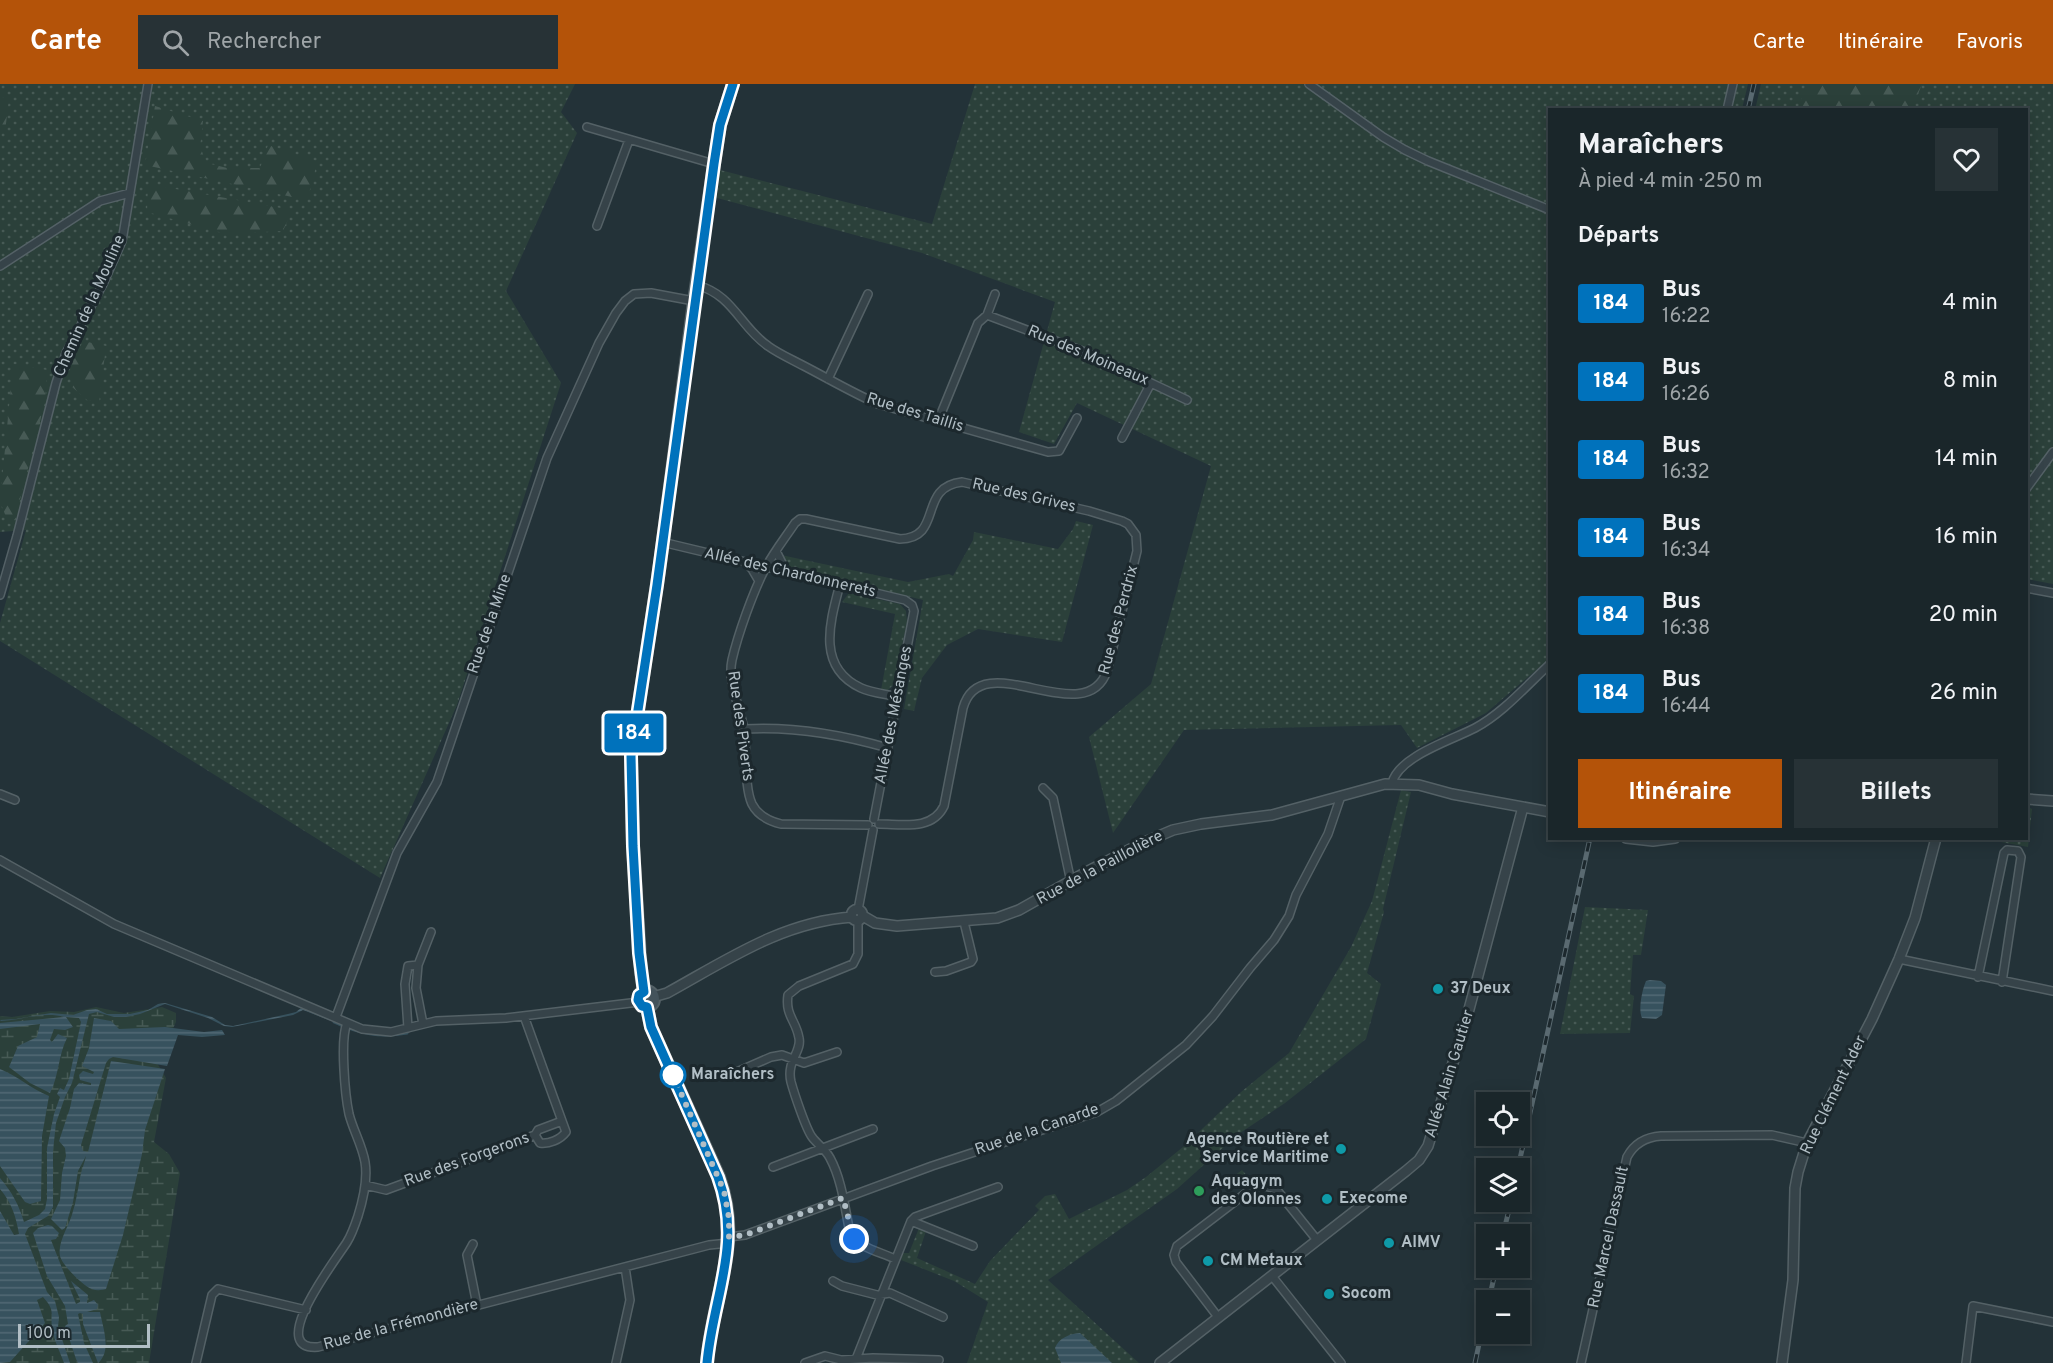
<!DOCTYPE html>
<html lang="fr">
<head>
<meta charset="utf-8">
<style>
  :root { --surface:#1a262a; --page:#273236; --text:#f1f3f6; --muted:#9fa5a8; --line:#384347; --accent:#b45309 }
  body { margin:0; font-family:Overpass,sans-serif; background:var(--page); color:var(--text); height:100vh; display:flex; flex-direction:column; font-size:22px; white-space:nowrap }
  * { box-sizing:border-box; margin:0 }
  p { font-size:20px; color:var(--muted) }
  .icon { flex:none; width:33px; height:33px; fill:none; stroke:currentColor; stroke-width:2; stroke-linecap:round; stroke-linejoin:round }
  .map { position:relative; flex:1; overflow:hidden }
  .details { position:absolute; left:1548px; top:24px; width:480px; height:732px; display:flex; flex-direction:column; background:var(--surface); border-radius:0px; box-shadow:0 3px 15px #0003,0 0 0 2px var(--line) }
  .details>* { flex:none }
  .badge { padding:0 12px; border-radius:4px; font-size:21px; line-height:39px }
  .fabs { position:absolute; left:1476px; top:1008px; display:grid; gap:12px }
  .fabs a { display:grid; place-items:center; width:54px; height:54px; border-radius:0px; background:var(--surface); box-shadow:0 3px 15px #0003,0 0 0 2px var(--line); font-size:30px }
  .scale { position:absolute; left:18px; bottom:15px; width:132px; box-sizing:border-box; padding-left:6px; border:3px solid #b1bec5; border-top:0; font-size:16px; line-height:21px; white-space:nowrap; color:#b1bec5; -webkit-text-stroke:4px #1c282d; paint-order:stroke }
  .you { position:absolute; width:30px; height:30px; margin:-15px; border:4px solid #fff; border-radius:50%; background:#1a73e8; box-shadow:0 0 0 9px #1a73e833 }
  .map>.badge { position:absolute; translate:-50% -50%; box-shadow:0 0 0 3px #fff }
  h2 { padding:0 30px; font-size:22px; line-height:54px }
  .round { display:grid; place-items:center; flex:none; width:63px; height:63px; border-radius:0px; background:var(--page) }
  .summary { display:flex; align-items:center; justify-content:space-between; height:102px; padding:0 30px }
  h1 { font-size:28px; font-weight:700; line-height:45px }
  .action { display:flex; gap:12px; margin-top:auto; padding:12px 30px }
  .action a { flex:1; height:69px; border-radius:0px; background:var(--accent); color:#fff; font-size:24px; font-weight:700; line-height:69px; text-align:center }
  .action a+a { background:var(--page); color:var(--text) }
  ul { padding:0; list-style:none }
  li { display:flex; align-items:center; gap:18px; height:78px; padding:0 30px }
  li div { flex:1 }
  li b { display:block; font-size:22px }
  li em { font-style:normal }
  li .badge { min-width:66px; font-weight:700; text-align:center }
  header { display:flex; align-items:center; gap:36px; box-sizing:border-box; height:84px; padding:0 30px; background:var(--accent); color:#fff }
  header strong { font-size:28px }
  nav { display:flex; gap:33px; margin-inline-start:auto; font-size:21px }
  .search { width:420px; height:54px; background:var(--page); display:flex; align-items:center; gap:15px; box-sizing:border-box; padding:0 21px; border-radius:0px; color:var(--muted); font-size:22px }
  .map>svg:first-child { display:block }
  .green { fill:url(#green-dots) }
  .forest { fill:url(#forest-firs) }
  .wetland { fill:url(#wetland-marsh) }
  .water { fill:url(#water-rules) }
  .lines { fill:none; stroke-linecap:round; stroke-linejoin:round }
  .stream { stroke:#37525e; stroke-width:3 }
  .minor-casing { stroke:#546166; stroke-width:10 }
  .tertiary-casing { stroke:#546166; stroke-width:12 }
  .secondary-casing { stroke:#546166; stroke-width:14 }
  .minor { stroke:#364349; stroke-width:7 }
  .tertiary { stroke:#364349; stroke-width:9 }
  .secondary { stroke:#44535b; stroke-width:10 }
  .rail-casing { stroke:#5a6a71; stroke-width:5 }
  .rail { stroke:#1c282d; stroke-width:3; stroke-dasharray:9; stroke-linecap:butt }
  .line-casing { stroke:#fff; stroke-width:14 }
  .line { stroke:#0072bc; stroke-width:9 }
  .walk { stroke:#b1bec5; stroke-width:6; stroke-dasharray:0 10.8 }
  .culture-dot { fill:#0f9aa8; stroke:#1c282d; stroke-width:2 }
  .stop-dot { fill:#fff; stroke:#0072bc; stroke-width:3 }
  .leisure-dot { fill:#2e9e5b; stroke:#1c282d; stroke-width:2 }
  .labels { text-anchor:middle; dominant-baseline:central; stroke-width:6; stroke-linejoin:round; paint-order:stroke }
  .street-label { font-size:16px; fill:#b1bec5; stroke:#1c282d }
  .poi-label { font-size:16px; font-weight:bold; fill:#b1bec5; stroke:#1c282d; text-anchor:start }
  .stop-label { font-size:16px; font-weight:bold; fill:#b1bec5; stroke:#1c282d; text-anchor:start }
</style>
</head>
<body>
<header>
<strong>Carte</strong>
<div class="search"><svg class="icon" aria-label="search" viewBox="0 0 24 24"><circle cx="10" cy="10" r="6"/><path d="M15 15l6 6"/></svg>Rechercher</div>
<nav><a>Carte</a><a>Itinéraire</a><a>Favoris</a></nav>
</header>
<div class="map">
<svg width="2053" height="1279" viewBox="0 0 2053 1279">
  <defs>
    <pattern id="green-dots" width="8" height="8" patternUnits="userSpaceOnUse" patternTransform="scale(1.5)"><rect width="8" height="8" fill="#2b403a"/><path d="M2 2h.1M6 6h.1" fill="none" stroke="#475a55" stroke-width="1.8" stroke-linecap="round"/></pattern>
    <pattern id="forest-firs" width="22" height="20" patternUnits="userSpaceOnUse" patternTransform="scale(1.5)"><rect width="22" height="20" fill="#2b403a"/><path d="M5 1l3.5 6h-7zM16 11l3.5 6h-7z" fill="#475a55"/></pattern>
    <pattern id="wetland-marsh" width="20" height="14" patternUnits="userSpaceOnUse" patternTransform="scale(1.5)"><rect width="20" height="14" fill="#2b403a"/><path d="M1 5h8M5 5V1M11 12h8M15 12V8" fill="none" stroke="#475a55"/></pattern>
    <pattern id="water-rules" width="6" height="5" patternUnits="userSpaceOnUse" patternTransform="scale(1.5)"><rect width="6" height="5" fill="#37525e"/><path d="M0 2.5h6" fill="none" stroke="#526974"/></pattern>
  </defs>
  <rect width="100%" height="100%" fill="#233238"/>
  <path class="green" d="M0 0H575L561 28 577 49 506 207 561 299 457 621 380 794 0 557V539L26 446 0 448Z
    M975 0H1748L1742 25 1550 26 1549 575 1486 629 1417 664 1401 641 1184 646 1113 749 1089 653 1151 600 1211 382 1077 319 1054 360 1019 348 1055 218 922 169 717 114 720 86 932 140Z
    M1761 0H2053V500L2027 495 2026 26H1755Z
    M1076 437 1093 441 1062 558 978 545 947 561 922 594 914 627 904 625 923 516 788 483 781 471 908 498 949 490 953 492 973 456 974 448 1058 465 1073 445Z
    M849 509 900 520 906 527 907 538 894 600 887 607 881 606 895 530 842 518Z
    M1401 706 1411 708 1383 825 1384 828 1367 889 1381 900 1366 955 1285 1019 1237 1051 1177 1105 1048 1196 1139 1279H967L988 1218 954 1197 901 1176 903 1169H909L919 1144 926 1147 917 1174 975 1200 990 1177 1039 1126 1035 1122 1045 1112 1055 1110 1069 1135 1127 1106 1146 1093 1183 1063 1241 1008 1289 969 1351 863 1372 817Z
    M2027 723 2032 725 2028 763 2001 758 2002 755 2026 754Z
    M1585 823 1648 826 1641 871H1633L1630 910 1634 912 1630 949 1560 950Z
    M1242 1086 1250 1095V1099L1245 1102 1241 1097 1227 1107 1222 1101Z"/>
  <path class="forest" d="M1806 0H1922L1912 25 1798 26Z
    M0 13 9 14 5 48H0Z
    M155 22 203 37 200 64 207 79 227 84H260L268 61 316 77 314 95 306 116 145 81Z
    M148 100 292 126 283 147 226 150 147 128Z
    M83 257 106 262 99 319 87 316 71 302 70 284Z
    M13 280 47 286 45 318 15 435 9 440 0 418Z"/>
  <path class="wetland" d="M96 923 124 929 162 923 176 929V938L157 979 166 994 154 1058 169 1070 180 1089 149 1279H0V932L12 933 50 927 74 928Z"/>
  <path class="water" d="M1650 896 1661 897 1666 901 1662 931 1656 935 1642 934C1638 926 1642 906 1646 897Z
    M165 919 212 933 225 941 233 942 288 930 296 928 301 924 334 938 303 926 293 931 232 943 224 942 208 934 165 920 140 930 126 933H114L97 928 89 930 72 999 65 1013 56 1039 53 1067V1123L48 1132 28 1144 25 1150 47 1208 55 1217 59 1233 58 1243 70 1279H64C60 1268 54 1256 52 1245 50 1229 56 1227 43 1213L37 1216 45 1239 10 1278 0 1279V1127L14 1151 19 1150C16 1133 12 1119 0 1105V1094C12 1108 19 1121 24 1138L39 1131 45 1125 47 1115V1064L54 1030 60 1013 57 1010 60 1004 64 1006 69 995 81 938 79 934 66 933 73 943 65 946 54 945 50 956 52 958 58 950 67 954C58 972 59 992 50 1009L30 999 9 983 18 962 37 953 40 940 0 945V939L64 933C44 927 22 936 1 937L0 936 16 935 51 929 73 931 87 926 96 925 107 930H130L148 926 158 920Z
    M94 934 111 937 119 945 165 943 204 948 222 946 225 951 202 953 178 951 167 982 113 973 109 975 106 979 81 1061 83 1067 88 1068 111 977 165 985 145 1046 142 1070 123 1151 106 1205C102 1206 97 1207 92 1205 84 1203 62 1181 60 1172 57 1158 70 1141 73 1127 76 1118 77 1109 79 1100 80 1090 84 1081 86 1072L78 1087 73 1118 65 1144 62 1146 51 1135 60 1116 62 1089 66 1072 65 1064 59 1057 70 1024 74 1005 79 999 91 1001V999L80 996 79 991 83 987 93 990 94 988 82 982 89 964Z
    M0 985C18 992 31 1005 49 1012L42 1052 41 1117 30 1120 25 1118 0 1082Z
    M48 1141 52 1142 59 1149 56 1155 51 1156 76 1220 80 1218V1215L71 1197 88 1211 87 1219 94 1216 98 1221 97 1225 87 1228H100C103 1244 112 1267 98 1279L83 1240V1230L80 1229 78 1230 84 1259 93 1279H78L76 1275 65 1242 68 1240 65 1222 47 1192 33 1149 38 1144Z
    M1080 1249 1112 1279H1061L1055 1264C1059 1254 1069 1250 1080 1249Z"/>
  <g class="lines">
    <path class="stream" d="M334 938C359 950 381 954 407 949"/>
    <g class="minor-casing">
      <path id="minor" d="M1309 0 1383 53 1405 66 1428 77 1550 126
        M1727 26 1733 0
        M587 43 714 80
        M597 142 629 56
        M0 182 100 117 130 109
        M696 201C733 210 740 243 768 262 779 270 793 276 804 282 829 295 853 309 878 320L1048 368 1059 367 1077 334
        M987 231 1085 268 1187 316
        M828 295 868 210
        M938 337 978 239 987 231 995 210
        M1122 354 1151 299
        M2026 405 2053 368
        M662 458 905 516 912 521 914 527 874 735
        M776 467 786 487
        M745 478 752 485 759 497
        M840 500C830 538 816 583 861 604 872 609 886 610 898 613
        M2026 504 2053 509
        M0 511 17 452 56 299 66 269 103 200 122 157 148 0
        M744 645C794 642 840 650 888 664
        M1392 699C1399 672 1452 656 1475 644 1503 629 1527 601 1550 580
        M1043 704 1053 714 1071 798
        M0 710 15 716
        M868 741 781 740C769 737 758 732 752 720 744 703 747 667 744 647 741 623 727 600 732 576 738 550 753 508 765 485 773 469 785 454 795 439L800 435H806L900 455C944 454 917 403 962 398L1089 427 1122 437 1128 440 1136 451 1137 467 1107 587C1085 649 981 559 963 624L944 722C932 747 902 740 879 740
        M0 776 114 840 362 945 391 948 436 937 506 934 639 918
        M858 826 873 746
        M858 837V870L853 880 799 902 788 911C785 932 796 936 799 954 802 968 786 977 791 998 794 1009 806 1045 812 1053 818 1061 826 1066 830 1074 842 1096 845 1125 850 1149 858 1164 881 1168 895 1175
        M1899 875 2053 907
        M935 888 946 887 971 878 973 875 964 838
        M1978 893 2004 769 2007 766 2018 767 2021 773 2002 898
        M336 933 397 769 437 698 547 374 599 259 616 229 625 217 634 210 651 209 694 217
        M347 939C340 955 345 1011 349 1030 353 1046 362 1061 365 1078 368 1096 363 1116 358 1132 355 1141 352 1150 347 1158 338 1173 264 1267 318 1263L709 1161 729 1159
        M423 940 416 904 418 881 431 848
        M408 944 405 900 408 882 418 881
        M732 990 771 973 782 971 804 979 837 968
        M535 1051 540 1059C549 1060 560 1056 566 1048L562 1037
        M773 1083 873 1045
        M365 1101 386 1106 535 1051 538 1046 562 1037 524 932
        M911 1137 915 1133 998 1103
        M911 1137 973 1162
        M729 1153 745 1151 932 1082 1097 1028 1116 1017 1186 961 1213 932 1250 884 1274 856 1289 832 1296 811 1328 750 1341 712
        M473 1160 467 1171 477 1221
        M1272 1192 1341 1279
        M833 1197 842 1202 877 1211 890 1209 943 1233
        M1218 1233 1176 1178 1174 1171 1177 1162 1250 1106 1261 1101 1276 1105 1317 1156
        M856 1275 911 1137
        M196 1279 212 1211 218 1205 306 1226
        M616 1279 630 1216 625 1183
        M805 1279 825 1272 841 1276 873 1274 939 1276
        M1581 1279 1627 1073C1634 1060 1646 1053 1661 1052L1772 1051 1807 1059
        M1966 1279 1973 1222 2053 1238"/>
    </g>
    <g class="tertiary-casing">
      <path id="tertiary" d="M2026 715 2053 717
        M1626 754 1653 757 1675 754
        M851.5 831a5.5 5.5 0 1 1 11 0a5.5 5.5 0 1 1-11 0Z
        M863 832 875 839 897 842 997 834 1019 826 1090 786 1140 760 1173 746 1201 740 1272 731 1385 700 1419 701 1452 710 1550 728
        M653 913 667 909C727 876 782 838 852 833
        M1160 1279 1406 1087 1419 1076 1428 1062 1468 929 1523 723
        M1782 1279 1793 1196 1795 1104 1798 1088 1807 1059 1872 935 1899 875 1915 834 1936 754"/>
    </g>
    <g class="secondary-casing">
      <path id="secondary" d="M638 915a8 8 0 1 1 16 0a8 8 0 1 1-16 0Z
        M644 908 641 889 633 762 631 672 660 480 694 217 714 80 720 41 733 0
        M647 923 651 943 719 1093C744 1162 712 1211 707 1279"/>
    </g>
    <use href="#minor" class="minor"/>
    <use href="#tertiary" class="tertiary"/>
    <use href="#secondary" class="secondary"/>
    <g class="rail-casing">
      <path id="rail" d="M1748 26 1754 0
        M1518 1084 1590 754
        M1503 1150 1511 1118
        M1489 1216 1496 1184
        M1475 1279 1486 1227"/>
    </g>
    <use href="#rail" class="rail"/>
  </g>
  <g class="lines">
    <g class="line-casing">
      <path id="line" d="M707 1279C713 1212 743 1161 718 1093L651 943 647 923 642 922 638 916 639 911 644 908 639 869 633 762 631 672 657 501 714 80 720 41 733 0"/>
    </g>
    <use href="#line" class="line"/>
    <path class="walk" d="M673 991 724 1107 729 1134V1153L745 1151 843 1114 854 1155"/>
  </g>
  <g class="culture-dot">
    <circle cx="1438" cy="905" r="6"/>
    <circle cx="1341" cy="1065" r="6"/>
    <circle cx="1327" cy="1115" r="6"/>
    <circle cx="1389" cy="1159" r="6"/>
    <circle cx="1208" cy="1177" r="6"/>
    <circle cx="1329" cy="1210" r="6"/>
  </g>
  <circle class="stop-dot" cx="673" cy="991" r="12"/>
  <circle class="leisure-dot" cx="1199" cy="1107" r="6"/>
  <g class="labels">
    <g class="street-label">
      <text transform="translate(90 222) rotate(-66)">Chemin de la Mouline</text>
      <text transform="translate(1088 272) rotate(23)">Rue des Moineaux</text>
      <text transform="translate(915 329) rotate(17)">Rue des Taillis</text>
      <text transform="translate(1024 412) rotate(13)">Rue des Grives</text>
      <text transform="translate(790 489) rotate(13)">Allée des Chardonnerets</text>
      <text transform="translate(1119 536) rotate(-75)">Rue des Perdrix</text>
      <text transform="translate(490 540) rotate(-71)">Rue de la Mine</text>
      <text transform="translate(894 631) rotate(-79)">Allée des Mésanges</text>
      <text transform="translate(740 642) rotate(82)">Rue des Piverts</text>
      <text transform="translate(1100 784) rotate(-28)">Rue de la Paillolière</text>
      <text transform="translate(1450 990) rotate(-73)">Allée Alain Gautier</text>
      <text transform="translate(1834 1011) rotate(-64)">Rue Clément Ader</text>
      <text transform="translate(1037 1046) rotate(-19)">Rue de la Canarde</text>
      <text transform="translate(467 1076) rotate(-20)">Rue des Forgerons</text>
      <text transform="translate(1609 1153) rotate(-78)">Rue Marcel Dassault</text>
      <text transform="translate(401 1241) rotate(-15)">Rue de la Frémondière</text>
    </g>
    <g class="poi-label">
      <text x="1450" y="905">37 Deux</text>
      <text x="1329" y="1056" text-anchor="end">Agence Routière et<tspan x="1329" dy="18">Service Maritime</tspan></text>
      <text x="1211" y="1098">Aquagym<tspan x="1211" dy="18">des Olonnes</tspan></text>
      <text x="1339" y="1115">Execome</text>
      <text x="1401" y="1159">AIMV</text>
      <text x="1220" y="1177">CM Metaux</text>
      <text x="1341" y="1210">Socom</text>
    </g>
    <g class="stop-label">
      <text x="691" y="991">Maraîchers</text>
    </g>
  </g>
</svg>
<div class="fabs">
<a><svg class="icon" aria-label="locate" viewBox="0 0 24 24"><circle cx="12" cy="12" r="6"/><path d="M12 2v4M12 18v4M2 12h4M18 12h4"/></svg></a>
<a><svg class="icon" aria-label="layers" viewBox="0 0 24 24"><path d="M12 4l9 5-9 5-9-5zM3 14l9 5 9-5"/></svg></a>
<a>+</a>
<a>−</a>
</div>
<div class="scale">100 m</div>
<div class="you" style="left:854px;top:1155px"></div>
<b class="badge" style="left:634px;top:649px;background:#0072bc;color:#fff">184</b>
<section class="details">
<div class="summary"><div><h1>Maraîchers</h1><p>À pied · 4 min · 250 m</p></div><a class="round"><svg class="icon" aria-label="heart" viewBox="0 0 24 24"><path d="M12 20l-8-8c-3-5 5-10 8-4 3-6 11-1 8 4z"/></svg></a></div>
<h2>Départs</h2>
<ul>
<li><span class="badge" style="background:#0072bc;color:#fff">184</span><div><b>Bus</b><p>16:22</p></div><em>4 min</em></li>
<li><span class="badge" style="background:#0072bc;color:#fff">184</span><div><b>Bus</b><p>16:26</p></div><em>8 min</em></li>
<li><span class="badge" style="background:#0072bc;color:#fff">184</span><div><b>Bus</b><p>16:32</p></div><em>14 min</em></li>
<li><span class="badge" style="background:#0072bc;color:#fff">184</span><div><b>Bus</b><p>16:34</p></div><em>16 min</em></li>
<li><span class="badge" style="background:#0072bc;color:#fff">184</span><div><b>Bus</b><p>16:38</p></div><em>20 min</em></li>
<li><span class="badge" style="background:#0072bc;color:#fff">184</span><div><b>Bus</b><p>16:44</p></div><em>26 min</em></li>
</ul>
<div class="action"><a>Itinéraire</a><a>Billets</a></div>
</section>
</div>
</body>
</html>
